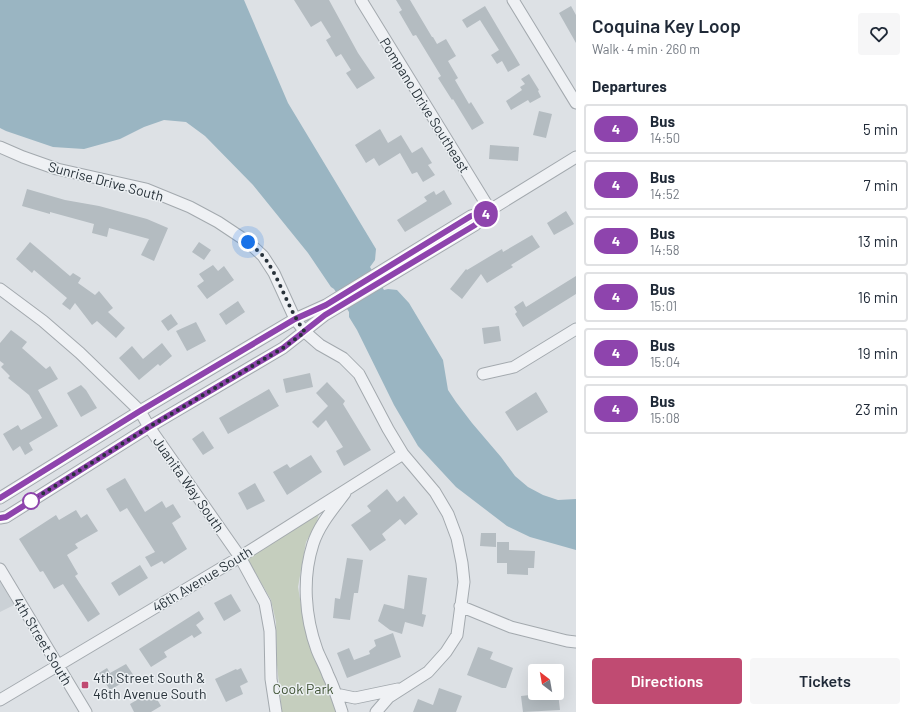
<!DOCTYPE html>
<html lang="en">
<head>
<meta charset="utf-8">
<style>
  :root { --surface:#fff; --page:#f6f6f7; --text:#1f2937; --muted:#747a83; --line:#e0e1e3; --accent:#c04b72 }
  body { margin:0; font-family:Barlow,sans-serif; background:var(--page); color:var(--text); height:100vh; display:flex; flex-direction:column; font-size:15px; white-space:nowrap }
  * { box-sizing:border-box; margin:0 }
  p { font-size:13px; color:var(--muted) }
  .icon { flex:none; width:22px; height:22px; fill:none; stroke:currentColor; stroke-width:2; stroke-linecap:round; stroke-linejoin:round }
  .map { position:relative; flex:1; overflow:hidden }
  .drawer { display:flex; flex-direction:column; background:var(--surface); width:340px }
  .drawer>* { flex:none }
  .badge { padding:0 8px; border-radius:13px; font-size:14px; line-height:26px }
  .needle { width:26px; rotate:329deg }
  .controls { position:absolute; left:528px; top:664px; display:grid; gap:8px }
  .controls a { display:grid; place-items:center; width:36px; height:36px; border-radius:4px; background:var(--surface); box-shadow:0 4px 16px #0002; font-size:20px }
  .you { position:absolute; width:20px; height:20px; margin:-10px; border:3px solid #fff; border-radius:50%; background:#1a73e8; box-shadow:0 0 0 6px #1a73e833 }
  .map>.badge { position:absolute; translate:-50% -50%; box-shadow:0 0 0 2px #fff }
  h2 { padding:0 16px; font-size:15px; line-height:36px }
  .round { display:grid; place-items:center; flex:none; width:42px; height:42px; border-radius:4px; background:var(--page) }
  .overview { display:flex; align-items:center; justify-content:space-between; height:68px; padding:0 16px }
  h1 { font-size:19px; font-weight:600; line-height:30px }
  .button { display:flex; gap:8px; margin-top:auto; padding:8px 16px }
  .button a { flex:1; height:46px; border-radius:4px; background:var(--accent); color:#fff; font-size:16px; font-weight:600; line-height:46px; text-align:center }
  .button a+a { background:var(--page); color:var(--text) }
  ul { padding:0; list-style:none }
  li { display:flex; align-items:center; gap:12px; height:50px; margin:0 8px 6px; padding:0 8px; border:2px solid var(--line); border-radius:4px }
  li div { flex:1 }
  li b { display:block; font-size:15px }
  li em { font-style:normal }
  li .badge { min-width:44px; font-weight:700; text-align:center }
  main { display:flex; flex:1; min-height:0 }
  .map>svg:first-child { display:block }
  .built { fill:#cbd1d6 }
  .green { fill:#c5cebe }
  .water { fill:#9ab5c2 }
  .building { fill:#b4bcc1 }
  .lines { fill:none; stroke-linecap:round; stroke-linejoin:round }
  .minor-casing { stroke:#a3a9ae; stroke-width:13 }
  .minor { stroke:#eff1f4; stroke-width:11 }
  .line-casing { stroke:#fff; stroke-width:9 }
  .line { stroke:#8e44ad; stroke-width:6 }
  .walk { stroke:#28323a; stroke-width:4; stroke-dasharray:0 7.2 }
  .stop-dot { fill:#fff; stroke:#8e44ad; stroke-width:2 }
  .poi-dot { fill:#c04b72; stroke:#ecf0f3; stroke-width:1.5 }
  .labels { text-anchor:middle; dominant-baseline:central; stroke-width:3; stroke-linejoin:round; paint-order:stroke }
  .street-label { font-size:14px; fill:#28323a; stroke:#ecf0f3 }
  .poi-label { font-size:14px; fill:#28323a; stroke:#ecf0f3; text-anchor:start }
  .park-label { font-size:14px; fill:#415436; stroke:#ecf0f3 }
</style>
</head>
<body>
<main>
<div class="map">
<svg width="576" height="712" viewBox="0 0 576 712">
  <rect width="100%" height="100%" fill="#dde1e5"/>
  <path class="built" d="M0 580 14 605 0 612Z"/>
  <path class="green" d="M319 514 316 524 306 542 298 587 303 617 308 640 322 670 336 712H282L277 665 276 622 271 600 247 558 307 520Z"/>
  <path class="water" d="M0 0H244L288 103 376 249 375 260 370 267 384 290 388 289 397 290 409 303 443 360 448 390 456 402 472 423 501 457 515 476 528 487 543 495 558 500 576 499V550L530 537 507 526 456 487 418 446 394 405 357 330 349 317V312L334 289 331 287 308 253 253 185 205 136 186 122 164 120 144 127 120 139 84 149 53 147 6 131 0 128Z"/>
  <path class="building" d="M294 0H329L358 53 375 78 357 89 346 73 351 70 341 54 336 57 326 40 331 37 321 21 311 27Z
    M396 0H410L432 37H433L437 44 446 39 456 56 448 61 458 78 455 80 469 104 471 102 484 123 472 130 453 99 452 100 438 78 441 76 416 35 413 36 399 12 402 10Z
    M485 6 520 65 508 72 502 61 497 64 491 55 499 50 480 20 467 28 462 20Z
    M571 6 576 15V43L559 13Z
    M529 74 539 90 538 91 541 97 530 103 528 100 511 110 506 101 522 90 520 87 525 84 521 79Z
    M539 111 552 114 546 138 533 135Z
    M380 129 388 143 401 135 412 153 422 147 432 163 428 165 435 175 423 182 417 172 412 174 400 153 379 166 374 158 366 163 355 145Z
    M490 145 519 147 518 161 489 159Z
    M27 189 65 200 99 206 147 219 168 228 154 261 141 255 149 239 109 228 107 237 92 233 94 224 50 212V214L22 206Z
    M444 190 452 204 405 232 397 220 427 201 424 197 434 191 436 195Z
    M566 211 574 224 554 235 547 223Z
    M532 235 540 247 511 265 513 267 487 283 481 274 462 299 450 289 466 269 467 270 502 249 503 252Z
    M30 242 70 276 73 273 81 278 78 283 95 295 99 291 113 308 108 312 125 328 116 338 97 321 92 325 75 303 70 310 62 304 67 298 34 270 32 273 16 259Z
    M199 242 211 250 204 260 192 252Z
    M213 265 218 271 224 266 234 280 207 299 197 286 204 281 199 274Z
    M576 276V294L523 327 515 314 517 312 514 307 523 301 526 307Z
    M238 301 245 312 226 325 219 314Z
    M171 314 178 324 168 331 161 321Z
    M196 322 206 341 187 351 176 331Z
    M499 326 501 341 484 344 482 328Z
    M11 330 27 342 22 348 46 369 50 366 58 379 38 390 58 426 29 443 33 450 25 455 20 446 13 451 3 434 18 425 21 430 42 418 29 395 8 378 10 376 1 367 4 364 0 361V343Z
    M162 343 172 356 160 366 158 364 139 380 119 358 132 346 143 359Z
    M310 373 313 387 286 393 283 379Z
    M327 382 345 401 343 404 371 450 344 466 336 451 343 447 326 420 318 428 312 422 328 406 316 393Z
    M81 385 86 390 97 408 81 417 67 393Z
    M269 389 279 406 228 434 219 418Z
    M536 392 548 412 517 431 505 412Z
    M203 431 214 448 203 455 192 439Z
    M311 455 322 472 287 495 273 472 287 464 290 468Z
    M125 478 145 512 162 501 166 508 173 504 181 517 172 523 187 549 164 564 162 561 151 567 145 557 155 552 127 508 120 512 106 489Z
    M255 483 265 501 247 510 238 493Z
    M387 489 397 502 404 496 418 514 405 525 400 519 382 534 386 540 370 551 351 525 371 511 367 506Z
    M76 510 81 518 87 514 98 531 75 544 78 548 67 555 78 574 75 576 100 614 88 622 63 584 54 589 43 571 40 572 19 539 56 515 59 520Z
    M481 533H496V547L480 546Z
    M497 542H509V550L535 551 534 568H528V575L507 574V563H497Z
    M347 558 363 560 358 593H354L350 620 333 618 335 598 340 599Z
    M140 565 148 578 119 596 111 583Z
    M408 575 427 578 422 614 426 615 423 627 405 622 402 634 390 630 378 621 384 604 404 609Z
    M231 594 241 611 224 621 214 603Z
    M199 611 204 619 196 625 202 633 194 638 192 635 164 652 167 657 151 667 139 649Z
    M393 633 401 657 347 678 337 653 349 648 354 660 370 654 369 651 376 646 374 640Z
    M478 647 493 652 490 659 513 668 506 688H502L467 675Z
    M126 664 134 676 110 690 99 673 107 668 110 673Z
    M241 668 248 682 240 686 243 694 226 702 215 679 236 669 237 670Z
    M439 688 462 696 456 712H413L418 699 433 705Z
    M152 691 161 706 151 712H134L130 704Z
    M549 693H558L560 710 523 712 521 696Z"/>
  <g class="lines">
    <g class="minor-casing">
      <path id="minor" d="M361 0 490 210
        M513 0 576 103
        M0 147 23 157 57 169 146 189 190 207 218 222 248 242 263 256 274 273 295 319 305 332 320 345 343 358 359 374 388 429 403 454 435 492 448 514 457 538 462 563 464 582 457 635 446 652 428 672 389 697 376 712
        M0 289 43 321 80 353 140 411 149 427 240 557 265 603 270 631 271 679 276 712
        M483 374 514 367 576 329
        M0 498 140 411 295 319 326 305 471 216 487 211
        M0 518 6 517 149 427 283 348 325 315 475 225 490 210 576 157
        M0 569 86 712
        M460 606 511 627 567 641 576 642
        M336 694 355 698 398 689
        M0 700 240 557 403 454
        M342 712C338 700 334 687 328 675 325 666 320 658 317 650 305 617 302 578 313 544 319 525 333 509 345 493"/>
    </g>
    <use href="#minor" class="minor"/>
  </g>
  <g class="lines">
    <g class="line-casing">
      <path id="line" d="M0 498 140 411 295 319 326 305 471 216 490 210 475 225 325 315 283 348 149 427 6 517 0 518"/>
    </g>
    <use href="#line" class="line"/>
    <path class="walk" d="M31 501 149 427 283 348 305 332C287 308 281 280 264 257 259 251 253 247 248 242"/>
  </g>
  <circle class="stop-dot" cx="31" cy="501" r="8"/>
  <rect class="poi-dot" x="81" y="681" width="8" height="8" rx="2"/>
  <g class="labels">
    <g class="street-label">
      <text transform="translate(425 105) rotate(58)">Pompano Drive Southeast</text>
      <text transform="translate(106 181) rotate(15)">Sunrise Drive South</text>
      <text transform="translate(189 484) rotate(55)">Juanita Way South</text>
      <text transform="translate(202 579) rotate(-31)">46th Avenue South</text>
      <text transform="translate(43 641) rotate(59)">4th Street South</text>
    </g>
    <g class="poi-label">
      <text x="93" y="677">4th Street South &amp;<tspan x="93" dy="16">46th Avenue South</tspan></text>
    </g>
    <g class="park-label">
      <text x="303" y="688">Cook Park</text>
    </g>
  </g>
</svg>
<div class="controls">
<a><svg class="needle" viewBox="-14 -14 28 28"><path d="M0-13l5 13h-10z" fill="#e53935"/><path d="M0 13l5-13h-10z" fill="#747a83"/></svg></a>
</div>
<div class="you" style="left:248px;top:242px"></div>
<b class="badge" style="left:486px;top:214px;background:#8e44ad;color:#fff">4</b>
</div>
<section class="drawer">
<div class="overview"><div><h1>Coquina Key Loop</h1><p>Walk · 4 min · 260 m</p></div><a class="round"><svg class="icon" aria-label="heart" viewBox="0 0 24 24"><path d="M12 20l-8-8c-3-5 5-10 8-4 3-6 11-1 8 4z"/></svg></a></div>
<h2>Departures</h2>
<ul>
<li><span class="badge" style="background:#8e44ad;color:#fff">4</span><div><b>Bus</b><p>14:50</p></div><em>5 min</em></li>
<li><span class="badge" style="background:#8e44ad;color:#fff">4</span><div><b>Bus</b><p>14:52</p></div><em>7 min</em></li>
<li><span class="badge" style="background:#8e44ad;color:#fff">4</span><div><b>Bus</b><p>14:58</p></div><em>13 min</em></li>
<li><span class="badge" style="background:#8e44ad;color:#fff">4</span><div><b>Bus</b><p>15:01</p></div><em>16 min</em></li>
<li><span class="badge" style="background:#8e44ad;color:#fff">4</span><div><b>Bus</b><p>15:04</p></div><em>19 min</em></li>
<li><span class="badge" style="background:#8e44ad;color:#fff">4</span><div><b>Bus</b><p>15:08</p></div><em>23 min</em></li>
</ul>
<div class="button"><a>Directions</a><a>Tickets</a></div>
</section>
</main>
</body>
</html>
